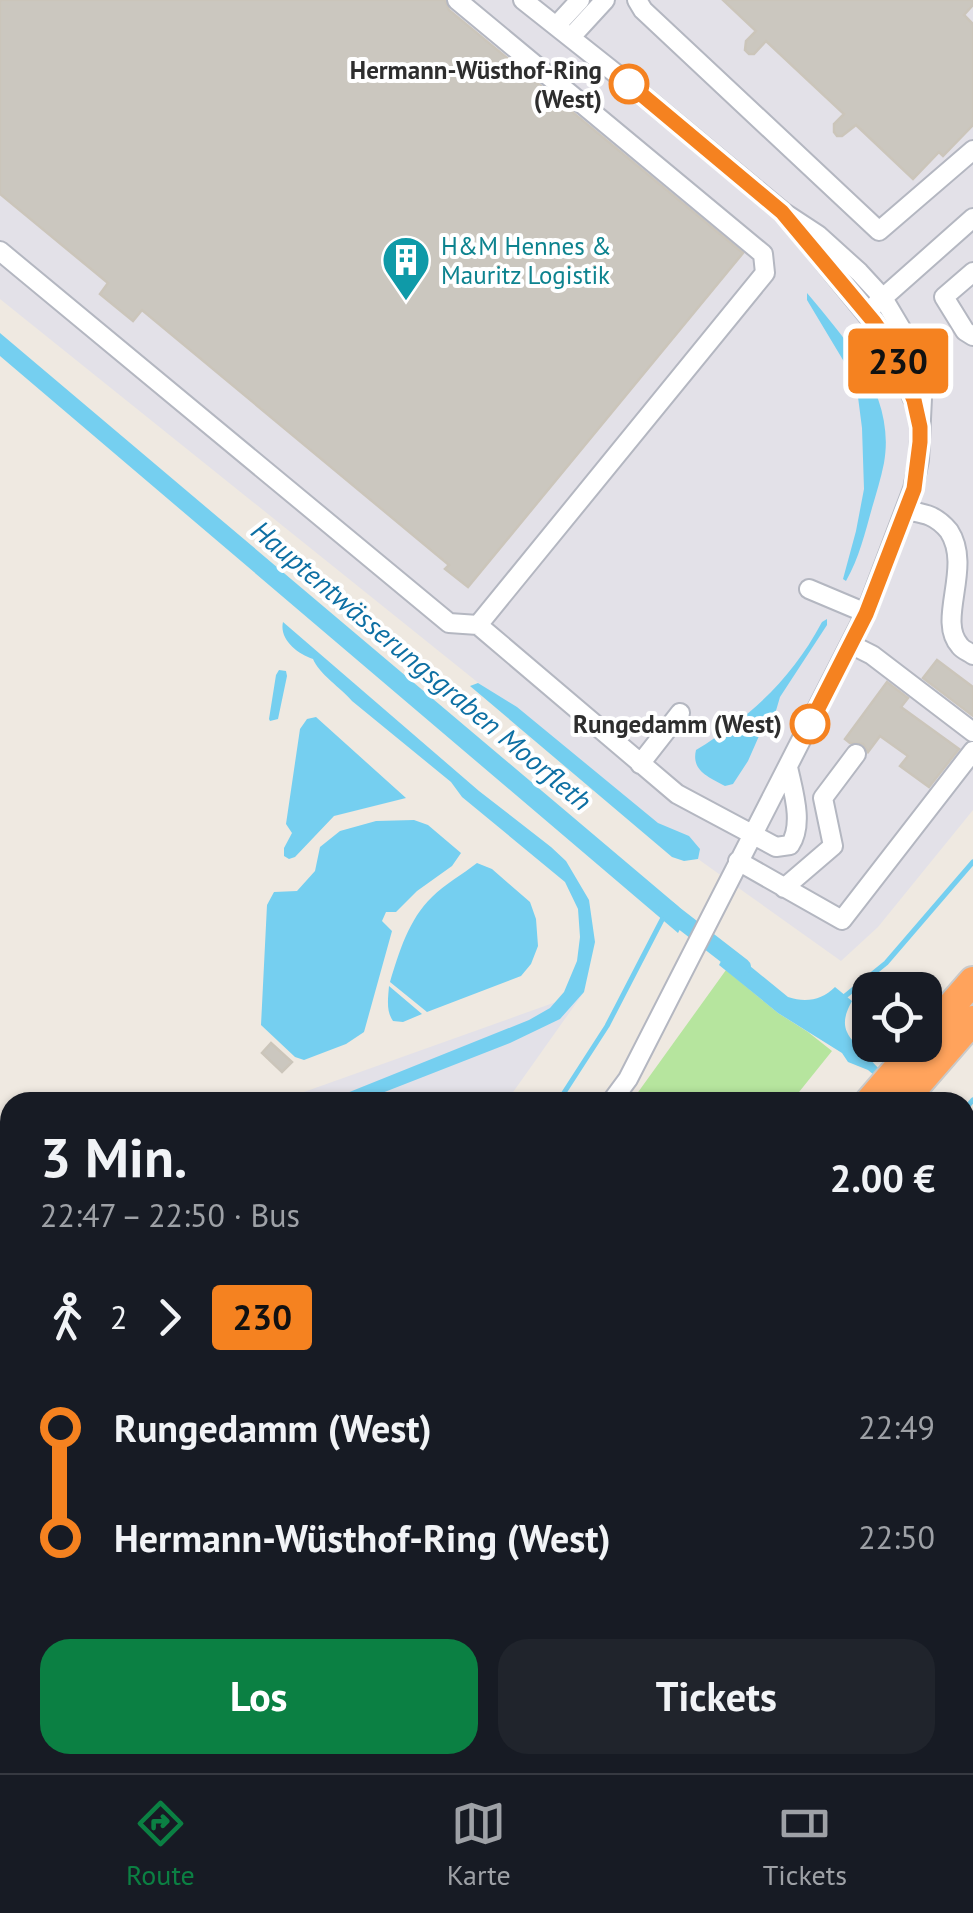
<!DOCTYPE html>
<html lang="de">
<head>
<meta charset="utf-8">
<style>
  :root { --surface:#171b24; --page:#20242c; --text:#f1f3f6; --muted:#9ea1a6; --line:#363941; --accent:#0b8043 }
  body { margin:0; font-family:"PT Sans",sans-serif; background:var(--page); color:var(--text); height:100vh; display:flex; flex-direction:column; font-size:38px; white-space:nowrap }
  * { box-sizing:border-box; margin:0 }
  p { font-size:32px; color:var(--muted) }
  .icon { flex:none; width:55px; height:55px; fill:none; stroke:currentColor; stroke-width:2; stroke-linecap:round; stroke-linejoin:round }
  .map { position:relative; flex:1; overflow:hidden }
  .drawer { position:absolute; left:0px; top:1092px; width:975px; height:682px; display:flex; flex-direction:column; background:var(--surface); border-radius:30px 30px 0 0; box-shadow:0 2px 8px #0004 }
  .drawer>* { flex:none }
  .badge { padding:0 20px; border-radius:8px; font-size:35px; line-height:65px }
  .fabs { position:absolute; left:852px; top:972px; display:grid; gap:20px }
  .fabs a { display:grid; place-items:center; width:90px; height:90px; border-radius:20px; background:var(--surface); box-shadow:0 2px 8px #0004; font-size:50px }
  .map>.badge { position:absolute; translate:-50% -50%; box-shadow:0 0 0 5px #fff }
  .legs { display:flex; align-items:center; gap:15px; height:110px; padding:0 40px; font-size:32px }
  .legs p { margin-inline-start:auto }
  .head { display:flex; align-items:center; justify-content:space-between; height:170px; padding:0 40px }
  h1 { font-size:55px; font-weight:700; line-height:75px }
  .primary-button { display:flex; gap:20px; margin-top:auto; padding:20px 40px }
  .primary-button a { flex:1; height:115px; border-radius:30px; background:var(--accent); color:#fff; font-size:40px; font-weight:700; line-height:115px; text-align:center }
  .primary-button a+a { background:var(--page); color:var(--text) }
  ul { padding:0 40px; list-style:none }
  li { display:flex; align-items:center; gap:35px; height:110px; font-size:38px }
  li i { display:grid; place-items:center; width:15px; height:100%; margin:0 12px; background:currentColor }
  li i::after { content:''; width:25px; height:25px; margin:-12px; border:8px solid; border-radius:50%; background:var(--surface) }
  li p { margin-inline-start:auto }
  li:first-child i { background:linear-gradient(#0000 50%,currentColor 0) }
  li:last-child i { background:linear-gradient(currentColor 50%,#0000 0) }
  .tabs { display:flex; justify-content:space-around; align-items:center; height:140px; border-top:2px solid var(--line); background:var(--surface); font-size:28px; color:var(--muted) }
  .tabs a { display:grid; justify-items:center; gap:5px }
  .tabs .on { color:var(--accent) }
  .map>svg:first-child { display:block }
  .industrial { fill:#e3e1e8 }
  .green { fill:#b6e59e }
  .water { fill:#75cff0 }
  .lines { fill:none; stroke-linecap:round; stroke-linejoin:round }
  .stream { stroke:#75cff0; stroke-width:5 }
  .canal { stroke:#75cff0; stroke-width:18 }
  .building { fill:#cbc7bf; stroke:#cbc5ba; stroke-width:2.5 }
  .minor-casing { stroke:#b4b7c1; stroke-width:22 }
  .highway-casing { stroke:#c9c9c9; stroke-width:32 }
  .minor { stroke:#fff; stroke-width:18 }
  .highway { stroke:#ffa35c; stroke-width:28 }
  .line-1-casing { stroke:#fff; stroke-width:22 }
  .line-1 { stroke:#f58220; stroke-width:15 }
  .stop-1-dot { fill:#fff; stroke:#f58220; stroke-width:5 }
  .labels { text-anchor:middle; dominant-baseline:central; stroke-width:8; stroke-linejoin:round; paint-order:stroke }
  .stop-label { font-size:25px; font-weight:bold; fill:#2e2e2e; stroke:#fff; text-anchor:end }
  .culture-label { font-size:25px; fill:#0d838f; stroke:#fff; text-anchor:start }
  .water-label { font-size:28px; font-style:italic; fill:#0d6fa3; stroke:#fff }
</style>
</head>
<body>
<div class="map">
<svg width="973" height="1773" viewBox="0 0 973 1773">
  <rect width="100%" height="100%" fill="#efe9e1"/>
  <path class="industrial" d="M0 0H973V810L878 927 841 961 747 894 698 859 0 299Z
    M584 992 506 1102H276Z
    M10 1339V1476L0 1479V1349Z"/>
  <path class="green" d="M726 970 778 1013 808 1032 832 1051 791 1102H631Z
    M965 1203 973 1210V1533L965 1544Z
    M10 1628V1765H264L258 1773H0V1635Z"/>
  <path class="water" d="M807 293C847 341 896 395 884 463 881 478 876 494 872 508 865 533 859 558 846 581L843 579 856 531 864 489 862 428 858 397 846 365 807 300Z
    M0 333 678 906 687 916 678 933 0 356Z
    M827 619V625L780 697 775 714 759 736 748 761 733 784 725 786C709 777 691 771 696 750 751 716 791 680 822 622Z
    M283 622 479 791 551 847 566 861 589 900 595 942 584 992 560 1019 510 1043 359 1102H333L332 1099 529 1020 550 1008 564 992 577 961 580 937 578 909 565 882 462 797 451 782 352 701C341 688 319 674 313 659 297 654 279 639 283 622Z
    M279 670 286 671 287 676 278 719 270 721 269 719 276 675Z
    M478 683 517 707 658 823 689 836 700 849 698 859 684 861 672 857 470 686Z
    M316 717 406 798 334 816 295 857 289 859 284 856V848L292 833 286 824 300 729 307 719Z
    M414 820 428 825 461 853 452 866 417 891 396 912H386L382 921 392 931 364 1032 346 1044 304 1060 295 1057 261 1025 267 905 274 892 297 891 315 871 320 847 340 831 376 821Z
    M477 863 492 869 530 902 536 919 538 946 531 964 521 976 427 1012 390 982C399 952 409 919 432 897 445 884 463 874 477 863Z
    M728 948 788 997C806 1003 822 1000 835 987L852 1001C847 1010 842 1021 847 1032 850 1040 858 1045 863 1051 879 1071 898 1086 917 1102H906L868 1070 848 1062 842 1053 778 1013 719 965Z
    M389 986 422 1014 403 1022 393 1021C386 1011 388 999 389 986Z"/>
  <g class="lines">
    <path class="stream" d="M844 997 886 963 973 862
      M558 1102 607 1026 665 914
      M965 1109 973 1100
      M0 1518 10 1515
      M843 1765 853 1773
      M434 1773 440 1765"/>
    <path class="canal" d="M667 909 742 967"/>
  </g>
  <path class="building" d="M0 0H445L449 10 743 253 468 587 445 569 449 565 142 310 133 321 100 294 108 283 0 194Z
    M723 0H973V5L964 15 973 24V125L943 156 939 152 913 179 856 125 842 136H837L834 132V124L844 114 766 41 754 54H749L745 50 746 41 756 31Z
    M937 660 973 687V716L923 678Z
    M887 682 908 698 901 707 959 749 929 787 900 766 908 756 880 736 868 752 863 744 850 743 845 739Z
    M271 1043 292 1062 282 1072 262 1053Z"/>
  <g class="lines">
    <g class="minor-casing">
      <path id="minor" d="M523 0 629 84 783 212 818 235 859 272 883 298 902 330 918 373 922 398 919 460 913 489 866 613 628 1079 611 1102
        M637 0 643 10 879 231 973 150
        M556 26 580 0
        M571 37 605 0
        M796 228 873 322 891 346 913 399
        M0 251 449 623 478 625 765 273 763 254 457 0
        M973 272 944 297 965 331 973 336
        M876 304 973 218
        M906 510C914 512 923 513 930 516 937 519 944 525 949 531 973 568 936 620 960 646 963 650 969 652 973 655
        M809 589 866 613
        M478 625 677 794 776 847 790 845C804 824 793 791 788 767
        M852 645 872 655 973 732
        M640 764 680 713
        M738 861 842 920 973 751
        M784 888 833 846 823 798 856 754
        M0 1426 10 1420
        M0 1600 10 1593
        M965 1663 973 1672"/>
    </g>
    <g class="highway-casing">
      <path id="highway" d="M925 1036 973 981
        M869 1102 918 1045
        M902 1102 973 1020
        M333 1773 339 1765
        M366 1773 372 1765"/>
    </g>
    <use href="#minor" class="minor"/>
    <use href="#highway" class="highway"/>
  </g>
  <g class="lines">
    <g class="line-1-casing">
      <path id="line-1" d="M629 84 782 212 874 322 891 346 914 400 920 427V442L914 489 866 614 810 724"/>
    </g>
    <use href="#line-1" class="line-1"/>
  </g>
  <defs>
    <g id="building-pin" transform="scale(2.5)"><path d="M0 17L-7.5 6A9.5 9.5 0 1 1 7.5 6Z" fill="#0f9aa8" stroke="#fff"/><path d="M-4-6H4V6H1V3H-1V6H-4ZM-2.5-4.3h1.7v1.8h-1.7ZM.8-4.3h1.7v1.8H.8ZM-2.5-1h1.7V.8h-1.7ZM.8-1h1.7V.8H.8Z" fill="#fff"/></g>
  </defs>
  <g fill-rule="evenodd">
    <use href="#building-pin" x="406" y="260"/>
  </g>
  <g class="stop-1-dot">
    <circle cx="629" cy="84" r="18"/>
    <circle cx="810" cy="724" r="18"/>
  </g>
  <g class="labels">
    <g class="stop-label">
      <text x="602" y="70">Hermann-Wüsthof-Ring<tspan x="602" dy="29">(West)</tspan></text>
      <text x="782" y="724">Rungedamm (West)</text>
    </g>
    <g class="culture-label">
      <text x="441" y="246">H&amp;M Hennes &amp;<tspan x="441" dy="29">Mauritz Logistik</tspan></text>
    </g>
    <g class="water-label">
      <text transform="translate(422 665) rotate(40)">Hauptentwässerungsgraben Moorfleth</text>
    </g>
  </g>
</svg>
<div class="fabs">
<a><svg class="icon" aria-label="locate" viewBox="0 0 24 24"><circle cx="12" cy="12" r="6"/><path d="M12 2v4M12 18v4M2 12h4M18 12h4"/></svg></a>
</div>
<b class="badge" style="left:898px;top:361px;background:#f58220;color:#111">230</b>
<section class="drawer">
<div class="head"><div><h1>3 Min.</h1><p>22:47 – 22:50 · Bus</p></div><b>2.00 €</b></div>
<div class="legs"><svg class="icon" aria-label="walk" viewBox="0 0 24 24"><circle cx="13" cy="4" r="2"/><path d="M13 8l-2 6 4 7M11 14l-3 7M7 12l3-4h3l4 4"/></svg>2<svg class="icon" aria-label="forward" viewBox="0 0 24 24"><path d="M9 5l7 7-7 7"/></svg><b class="badge" style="background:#f58220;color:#111">230</b></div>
<ul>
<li><i style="color:#f58220"></i><b>Rungedamm (West)</b><p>22:49</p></li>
<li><i style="color:#f58220"></i><b>Hermann-Wüsthof-Ring (West)</b><p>22:50</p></li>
</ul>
<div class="primary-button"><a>Los</a><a>Tickets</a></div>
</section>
</div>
<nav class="tabs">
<a class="on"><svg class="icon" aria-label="directions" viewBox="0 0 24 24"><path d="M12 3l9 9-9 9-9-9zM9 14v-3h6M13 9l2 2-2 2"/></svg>Route</a>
<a><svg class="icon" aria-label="map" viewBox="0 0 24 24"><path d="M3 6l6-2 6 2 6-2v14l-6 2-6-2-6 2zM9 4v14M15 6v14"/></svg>Karte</a>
<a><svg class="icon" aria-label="tickets" viewBox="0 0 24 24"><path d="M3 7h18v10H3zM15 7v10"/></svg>Tickets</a>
</nav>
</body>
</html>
